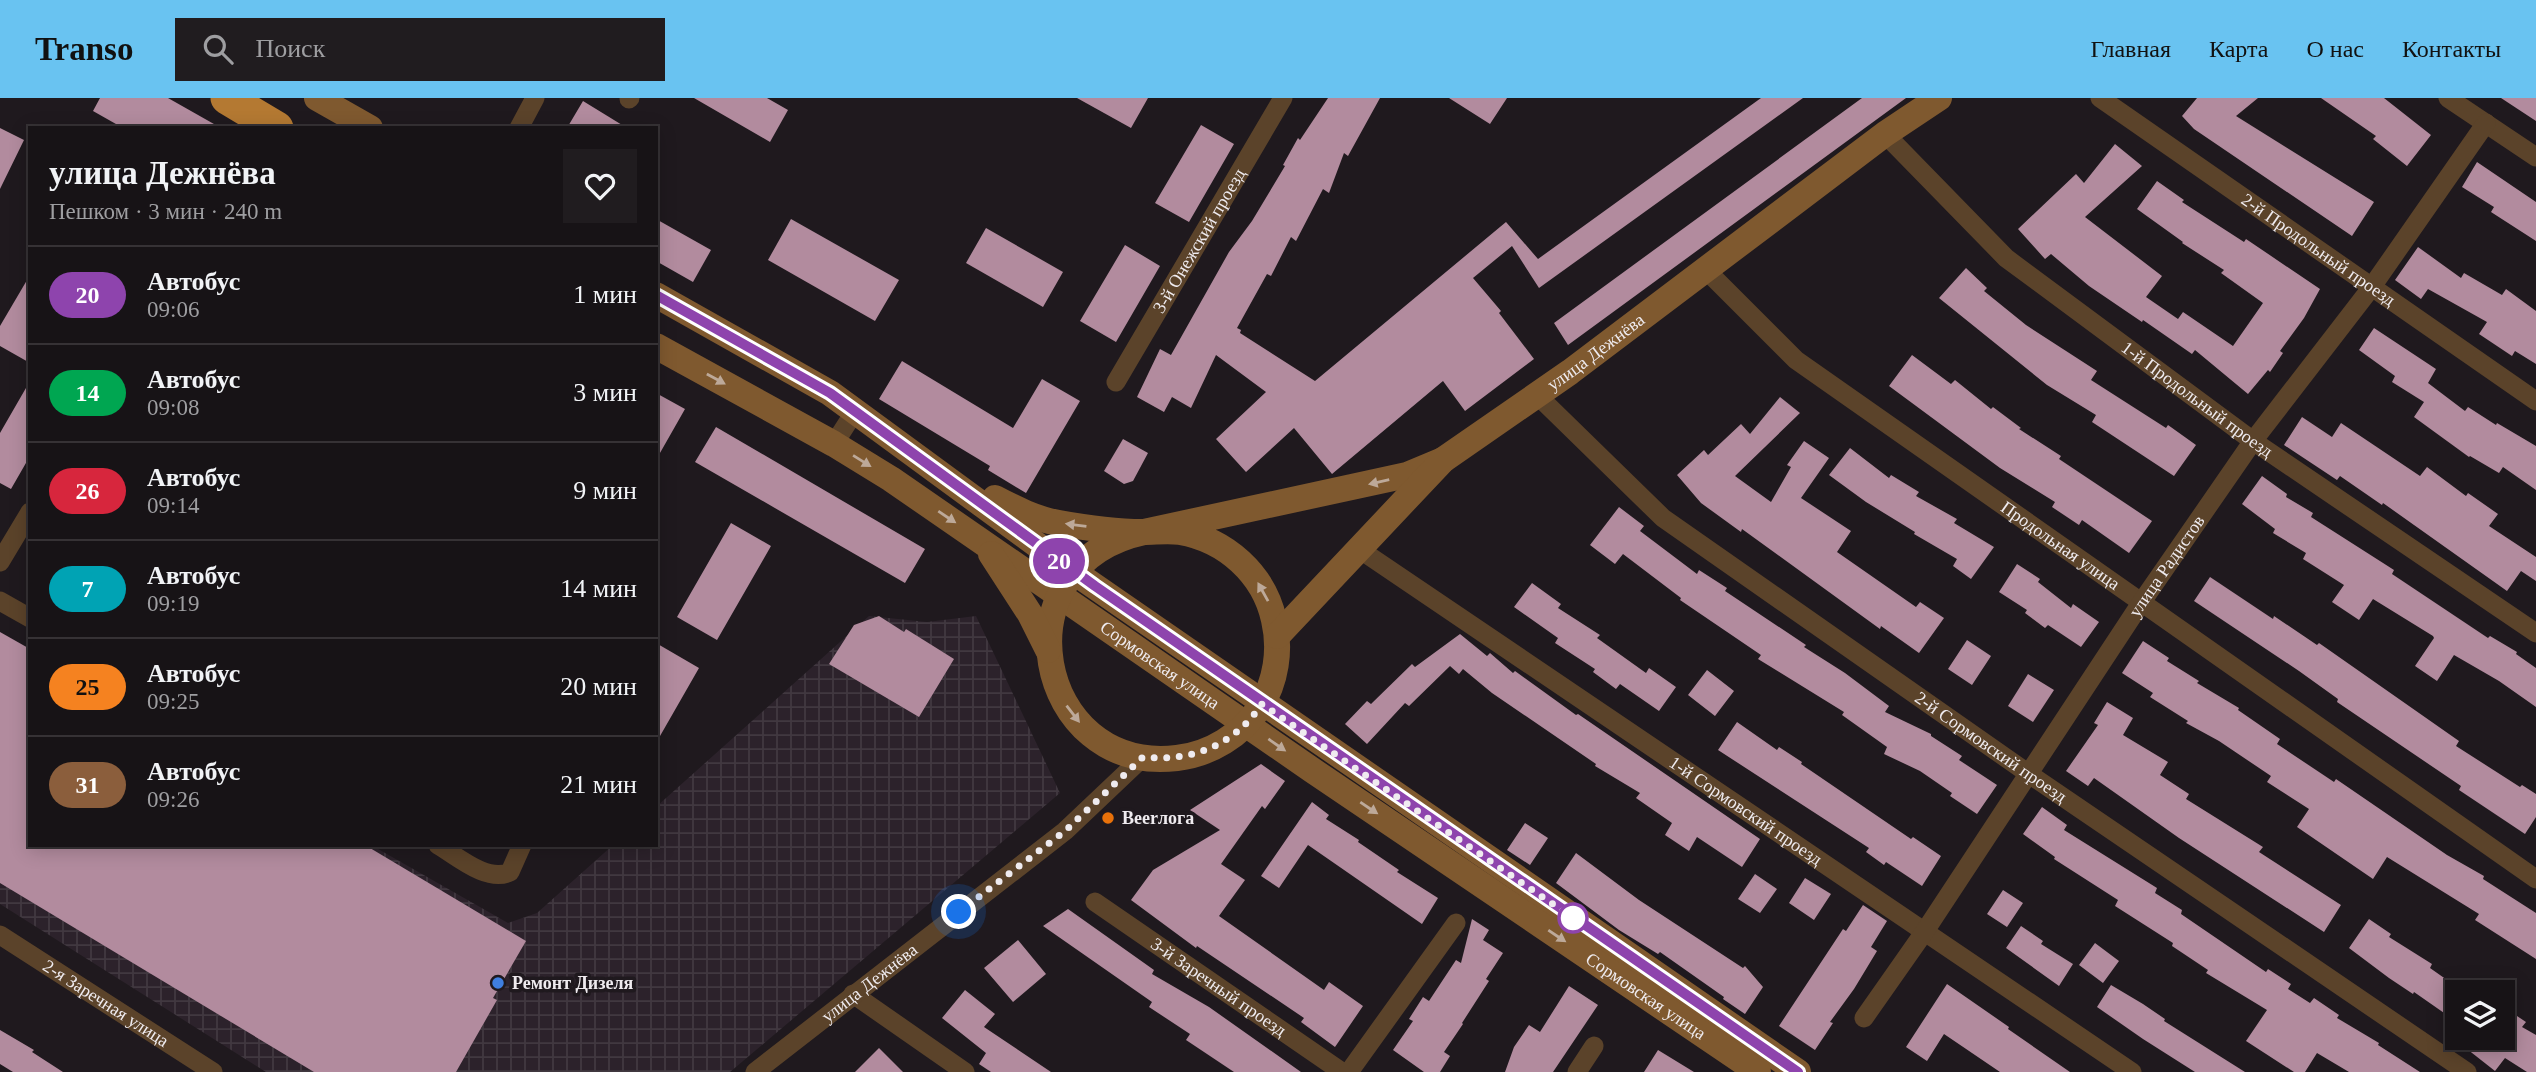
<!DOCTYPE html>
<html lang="ru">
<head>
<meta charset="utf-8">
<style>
  :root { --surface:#171316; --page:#201c1f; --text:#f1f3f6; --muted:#9e9ea1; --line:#363235; --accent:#69c3f1 }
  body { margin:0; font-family:Georgia,serif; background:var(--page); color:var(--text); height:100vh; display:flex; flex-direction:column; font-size:26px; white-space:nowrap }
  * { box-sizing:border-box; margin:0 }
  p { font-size:23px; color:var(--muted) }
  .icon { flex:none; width:38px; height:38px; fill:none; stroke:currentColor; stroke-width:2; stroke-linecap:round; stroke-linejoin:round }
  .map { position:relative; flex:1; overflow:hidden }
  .side { position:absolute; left:28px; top:28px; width:630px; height:721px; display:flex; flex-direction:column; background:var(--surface); border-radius:0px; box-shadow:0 4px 18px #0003,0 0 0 2px var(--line) }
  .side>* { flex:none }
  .badge { padding:0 14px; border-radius:23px; font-size:24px; line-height:46px }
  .controls { position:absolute; left:2445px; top:882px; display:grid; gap:14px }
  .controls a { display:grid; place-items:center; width:70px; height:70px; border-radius:0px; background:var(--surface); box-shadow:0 4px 18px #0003,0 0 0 2px var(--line); font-size:35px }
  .you { position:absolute; width:35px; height:35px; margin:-18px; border:5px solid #fff; border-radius:50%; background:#1a73e8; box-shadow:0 0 0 10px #1a73e833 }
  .map>.badge { position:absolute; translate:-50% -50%; box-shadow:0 0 0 4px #fff }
  .round { display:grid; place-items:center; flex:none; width:74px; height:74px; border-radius:0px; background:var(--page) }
  .head { display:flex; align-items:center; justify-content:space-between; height:119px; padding:0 21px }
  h1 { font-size:33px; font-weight:800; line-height:52px }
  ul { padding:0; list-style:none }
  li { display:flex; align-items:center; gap:21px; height:98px; padding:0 21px; border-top:2px solid var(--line) }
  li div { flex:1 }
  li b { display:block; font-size:26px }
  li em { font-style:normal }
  li .badge { min-width:77px; font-weight:700; text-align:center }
  header { display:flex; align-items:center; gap:42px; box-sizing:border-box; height:98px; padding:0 35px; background:var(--accent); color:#111 }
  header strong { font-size:33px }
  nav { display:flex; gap:38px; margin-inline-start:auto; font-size:24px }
  .search { width:490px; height:63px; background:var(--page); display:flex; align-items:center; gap:18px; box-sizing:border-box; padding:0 24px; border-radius:0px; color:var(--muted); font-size:26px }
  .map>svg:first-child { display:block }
  .industrial { fill:url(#industrial-grid) }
  .building { fill:#b28b9e }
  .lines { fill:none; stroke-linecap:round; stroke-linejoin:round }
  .street { stroke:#5b432a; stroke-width:19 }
  .secondary { stroke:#7f592f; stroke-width:26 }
  .highway { stroke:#b47932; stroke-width:33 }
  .oneway { fill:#bda999 }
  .line-casing { stroke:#fff; stroke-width:16 }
  .line { stroke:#8e44ad; stroke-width:10 }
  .walk { stroke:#efebef; stroke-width:7; stroke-dasharray:0 12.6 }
  .food-dot { fill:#e8710a; stroke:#1f191e; stroke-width:2.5 }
  .stop-dot { fill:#fff; stroke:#8e44ad; stroke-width:3.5 }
  .shop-dot { fill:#3f7fe0; stroke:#1f191e; stroke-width:2.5 }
  .labels { text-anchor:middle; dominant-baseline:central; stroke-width:7; stroke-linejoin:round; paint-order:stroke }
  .street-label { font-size:18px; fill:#efebef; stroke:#1f191e }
  .poi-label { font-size:18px; font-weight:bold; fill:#efebef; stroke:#1f191e; text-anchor:start }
</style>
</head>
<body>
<header>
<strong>Transo</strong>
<div class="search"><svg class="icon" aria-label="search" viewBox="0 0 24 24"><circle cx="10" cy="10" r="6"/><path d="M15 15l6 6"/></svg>Поиск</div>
<nav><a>Главная</a><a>Карта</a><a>О нас</a><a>Контакты</a></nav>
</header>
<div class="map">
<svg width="2536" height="974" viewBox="0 0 2536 974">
  <defs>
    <pattern id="industrial-grid" width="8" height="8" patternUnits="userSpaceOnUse" patternTransform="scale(1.75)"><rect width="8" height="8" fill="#2c222b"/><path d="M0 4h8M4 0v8" fill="none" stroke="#413840"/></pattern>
  </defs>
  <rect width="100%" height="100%" fill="#1f191e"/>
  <path class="industrial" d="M869 518 927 524 976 518 1060 695 730 974H266L0 806V537L30 747H371L508 825 537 815 613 747H656V709Z"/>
  <path class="building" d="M100 0H168L221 30H123L93 13Z
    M694 0H767L788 12 770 44Z
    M1077 0H1148L1131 30Z
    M1328 0H1380L1348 58 1344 55 1329 95 1323 91 1296 143 1291 139 1271 178 1267 176 1237 230 1241 232 1240 235 1315 283 1506 124 1538 161 1761 0H1803L1539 190 1512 148 1473 180 1501 213 1499 215 1534 261 1465 313 1443 283 1332 376 1294 330 1246 374 1216 341 1266 294 1216 257 1191 310 1172 299 1164 314 1137 299 1160 251 1171 257 1229 154 1252 123 1285 68 1283 67 1298 40 1300 42Z
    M1449 0H1507L1490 26Z
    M1862 0H1906L1568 247 1554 225Z
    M2197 0H2258L2236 18 2374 104 2352 138 2194 31 2182 18Z
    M2321 0H2384L2431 37 2407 68 2373 41 2376 38Z
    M2501 0H2536V23Z
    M583 3 627 30H567Z
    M1201 27 1234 46 1189 124 1155 105Z
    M0 30 24 42 0 91Z
    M2115 46 2142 68 2085 119 2162 178 2146 199 2178 221 2183 214 2233 248 2263 205 2221 175 2224 172 2182 145 2183 144 2137 111 2157 83 2184 102 2182 104 2244 144 2246 141 2320 191 2304 220 2280 253 2283 255 2270 274 2268 272 2248 296 2195 252 2192 256 2143 222 2142 224 2089 188 2051 156 2045 161 2018 131 2076 76 2084 85Z
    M2477 64 2536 104V143L2491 114 2494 109 2462 89Z
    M656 121 711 152 693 184 656 163Z
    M791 121 899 182 875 223 768 162Z
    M986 130 1063 174 1043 209 966 165Z
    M1125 147 1160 168 1116 244 1080 223Z
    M2418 149 2461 180 2464 175 2502 197 2506 191 2536 213V266L2515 253 2512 258 2479 236 2487 224 2428 191 2421 201 2395 182Z
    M1966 170 1987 190 1984 193 2026 227 2097 273 2091 282 2166 330 2168 327 2196 347 2174 378 2092 324 2096 317 2047 287 1939 200Z
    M30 177V265L0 248V228Z
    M2374 230 2436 271 2428 285 2465 313 2468 309 2496 327 2497 325 2536 348V392L2503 369 2499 375 2470 358 2469 359 2414 319 2424 304 2392 284 2395 278 2359 252Z
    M1912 257 1951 286 1955 282 1991 311 1993 309 2021 330 2019 331 2061 358 2059 361 2152 423 2129 455 2082 422 2079 427 2052 409 2055 404 2000 370 1889 288Z
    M902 263 1013 330 1042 281 1080 303 1026 395 988 372 990 368 879 301Z
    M30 283V358L11 391 0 385V335Z
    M656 295 685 311 656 362Z
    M1780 299 1800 315 1735 378 1771 404 1791 369 1787 367 1804 343 1829 360 1801 400 1851 433 1837 454 1916 509 1920 504 1944 520 1919 555 1881 528 1880 531 1742 431 1741 434 1701 405 1677 377 1704 352 1708 357 1741 326 1750 336Z
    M2302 319 2332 339 2341 325 2420 378 2427 369 2466 398 2468 395 2498 416 2489 428 2536 459V483L2521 473 2507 493 2383 405 2382 407 2340 378 2337 382 2284 347Z
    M716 329 925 451 905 485 695 364Z
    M1123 341 1148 355 1133 383 1124 386 1104 373Z
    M1850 350 1889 380 1891 377 1919 394 1916 398 1957 421 1954 425 1994 449 1971 481 1953 468 1957 461 1914 436 1915 434 1866 404 1829 377Z
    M2262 378 2287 396 2286 399 2313 415 2311 419 2394 472 2392 476 2488 540 2490 538 2517 554 2516 556 2536 570V609L2499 583 2454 557 2437 583 2415 568 2434 540 2433 538 2373 501 2359 522 2332 504 2344 487 2303 461 2306 455 2273 435 2275 431 2242 406Z
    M1619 409 1644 428 1640 433 1697 476 1699 472 1727 490 1725 493 1806 547 1804 549 1845 575 1889 608 1885 614 1931 636V638L1962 658 1959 662 1997 687 1977 716 1950 698 1952 695 1920 673 1884 656 1887 649 1842 617 1844 614 1758 561 1761 557 1680 502 1681 500 1623 456 1615 466 1590 447Z
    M731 425 771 448 717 542 677 519Z
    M2017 466 2040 481 2038 484 2071 510 2073 506 2099 524 2081 549 2048 527 2045 530 2025 515 2027 512 1999 494Z
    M2210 479 2273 521 2274 518 2317 547 2319 545 2459 643 2456 648 2520 689 2522 687 2536 696V719L2525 736 2459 692 2461 688 2337 604 2338 601 2299 573 2194 503Z
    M1532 485 1561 506 1558 510 1600 537 1597 540 1646 575 1649 570 1676 589 1659 613 1620 586 1616 591 1593 574 1595 571 1555 545 1558 540 1514 509Z
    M879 518 904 534 906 531 954 561 919 619 829 566 854 527Z
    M0 534 30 551V747H365L526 843 493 900 497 902 456 974H314L0 785Z
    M1460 536 1487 558 1490 555 1513 575 1515 573 1576 617 1578 616 1760 741 1742 769 1697 739 1689 753 1665 737 1672 725 1636 700 1640 695 1595 668 1596 666 1492 595 1463 571 1459 576 1450 568 1409 608 1405 605 1367 646 1345 626 1367 603 1371 606 1412 566 1415 569Z
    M1967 542 1991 558 1972 587 1948 571Z
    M2143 543 2169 560 2167 563 2199 583 2197 585 2239 610 2238 612 2280 641 2277 646 2334 684 2336 681 2447 757 2484 778 2483 781 2536 815V861L2475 822 2479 816 2387 759 2373 781 2297 729 2309 711 2267 684 2271 678 2219 643 2186 625 2188 623 2150 599 2153 595 2122 575Z
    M656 545 699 570 656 645Z
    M1707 572 1734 593 1715 618 1688 597Z
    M2028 576 2054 592 2033 624 2008 608Z
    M2107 604 2133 620 2123 637 2168 664 2160 677 2189 696 2186 701 2263 749 2259 754 2341 807 2324 834 2179 740 2094 680 2088 688 2066 673 2098 627 2094 625Z
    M1737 624 1777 652 1779 649 1802 664 1801 666 1911 741 1913 739 1941 758 1922 788 1886 764 1884 767 1866 754 1869 750 1718 652Z
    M1261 666 1285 683 1265 711 1262 708 1221 766 1245 782 1219 818 1324 892 1329 884 1363 908 1335 949 1301 924 1304 920 1197 848 1196 850 1131 802 1153 772 1220 732 1190 712Z
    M1312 704 1329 717 1326 721 1359 742 1358 744 1399 772 1397 774 1438 800 1422 826 1308 747 1279 790 1261 778Z
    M2042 709 2067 727 2064 732 2157 790 2155 795 2182 812 2181 816 2266 874 2268 871 2291 886 2288 891 2310 905 2314 900 2339 917 2337 920 2379 945 2378 947 2420 974H2349L2317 955 2305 974H2294L2246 943 2267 912 2206 875 2208 872 2172 848 2173 845 2115 808 2118 802 2054 761 2055 759 2023 736Z
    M1525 725 1548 740 1530 767 1507 752Z
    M1576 755 1639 802 1743 870 1745 868 1763 889 1745 916 1723 901 1724 899 1660 854 1658 856 1619 832 1556 785Z
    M1755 776 1777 791 1760 815 1738 801Z
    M1805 780 1831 796 1814 822 1789 805Z
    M2003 792 2023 805 2007 829 1987 816Z
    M1863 807 1887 823 1871 849 1877 853 1854 891 1830 924 1833 925 1815 952 1779 928 1843 831 1846 833Z
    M1068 811 1154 872 1152 876 1209 909 1301 974H1234L1186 942 1190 936 1149 909 1152 904 1043 828Z
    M1472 821 1489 832 1483 842 1503 855 1486 881 1489 883 1462 925 1463 926 1444 954 1450 958 1440 974H1424L1393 952 1413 923 1409 921 1423 899 1429 903 1456 862 1461 865Z
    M2369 821 2391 836 2389 839 2432 866 2430 870 2457 889V924L2414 894 2413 896 2389 880 2349 850Z
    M2021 828 2043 843 2041 846 2073 866 2059 888 2006 850Z
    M1018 842 1046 876 1013 904 984 870Z
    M2095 845 2119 863 2103 885 2079 867Z
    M1947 886 2009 929 2008 931 2070 974H2000L1944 936 1927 963 1906 949Z
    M2111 887 2143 906 2165 921 2164 923 2245 974H2195L2143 941 2097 909Z
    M1569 888 1598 907 1553 974H1505L1514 949 1529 927 1540 934Z
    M965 892 995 916 984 929 1051 974H991L979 966 986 955 942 920Z
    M2502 908 2526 924 2522 929 2536 937V974H2527L2505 960 2495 973 2467 951 2475 940H2502Z
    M0 932 34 952 32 954 63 974H13L0 966Z
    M879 950 903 974H855Z
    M1658 952 1694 974H1644Z"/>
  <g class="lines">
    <g class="street">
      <path id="s1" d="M2100 0 2536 303"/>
      <path d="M2448 0 2536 59"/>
      <path d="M629 1 630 0"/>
      <path d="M519 30 535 0"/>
      <path id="s2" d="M1885 36 2006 160 2253 343 2536 535"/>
      <path id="s3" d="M1704 170 1796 262 2536 781"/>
      <path id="s4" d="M1116 284 1283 0"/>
      <path id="s5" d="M1537 297 1663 420 2029 676 2467 974"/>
      <path d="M834 346 855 313"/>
      <path id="s6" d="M1359 451 2132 974"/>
      <path d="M0 464 30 414"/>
      <path d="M0 503 30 520"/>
      <path d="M438 747C457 758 487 785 510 774L522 747"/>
      <path id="s7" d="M1095 804 1342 974"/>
      <path id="s8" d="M0 837 213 974"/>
      <path d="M853 896 965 974"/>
      <path id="s9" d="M1864 920 1925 833 2141 505 2253 343 2371 190 2486 25"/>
      <path id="s10" d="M755 974 1065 733 1143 659"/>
      <path d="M1349 974 1456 825"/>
      <path d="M1577 974 1594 948"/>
    </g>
    <g class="secondary">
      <path d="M317 0 370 30"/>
      <path d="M656 197 830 295 1074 474 1798 974"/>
      <path id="s11" d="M656 248 834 346 891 381 1312 672 1758 974"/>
      <path d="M995 400C1016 411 1036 421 1059 425 1086 430 1116 434 1143 434 1156 434 1168 432 1180 434 1226 442 1264 476 1274 522 1281 552 1276 584 1260 609 1241 637 1211 656 1177 660 1035 677 994 466 1144 434L1407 377 1443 362"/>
      <path d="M991 456 1030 516 1048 552"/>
      <path id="s12" d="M1277 538 1443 362 1570 274 1885 36 1939 0"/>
    </g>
    <path class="highway" d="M227 0 277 30"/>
  </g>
  <defs><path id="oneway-solid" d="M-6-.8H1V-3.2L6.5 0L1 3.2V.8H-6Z" transform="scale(1.75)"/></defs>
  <g class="oneway">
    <use href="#oneway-solid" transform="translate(716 281) rotate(29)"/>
    <use href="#oneway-solid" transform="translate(862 363) rotate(32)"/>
    <use href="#oneway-solid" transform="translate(1379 384) rotate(167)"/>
    <use href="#oneway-solid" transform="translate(947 419) rotate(34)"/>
    <use href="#oneway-solid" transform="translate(1076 427) rotate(-173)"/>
    <use href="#oneway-solid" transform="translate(1263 494) rotate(-119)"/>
    <use href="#oneway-solid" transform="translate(1073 616) rotate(52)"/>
    <use href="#oneway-solid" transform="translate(1277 647) rotate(35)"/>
    <use href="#oneway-solid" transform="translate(1369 710) rotate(34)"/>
    <use href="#oneway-solid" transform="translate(1557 838) rotate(34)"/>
  </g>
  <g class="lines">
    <g class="line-casing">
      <path id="line" d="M656 197 830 295 1095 488 1798 974"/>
    </g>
    <use href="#line" class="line"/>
    <path class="walk" d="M959 814 1065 733 1143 659C1193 664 1234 647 1262 606L1573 820"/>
  </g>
  <circle class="food-dot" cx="1108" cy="720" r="7"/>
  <circle class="stop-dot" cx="1573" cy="820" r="14"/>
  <circle class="shop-dot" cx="498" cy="885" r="7"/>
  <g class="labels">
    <g class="street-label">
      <text stroke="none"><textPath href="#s4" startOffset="164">3-й Онежский проезд</textPath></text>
      <text stroke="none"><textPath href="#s1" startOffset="266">2-й Продольный проезд</textPath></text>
      <text stroke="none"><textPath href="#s12" startOffset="429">улица Дежнёва</textPath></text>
      <text stroke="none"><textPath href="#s2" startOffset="411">1-й Продольный проезд</textPath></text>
      <text stroke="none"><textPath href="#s3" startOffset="453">Продольная улица</textPath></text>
      <text stroke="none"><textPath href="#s9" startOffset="544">улица Радистов</textPath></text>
      <text stroke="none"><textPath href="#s11" startOffset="597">Сормовская улица</textPath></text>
      <text stroke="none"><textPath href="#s5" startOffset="576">2-й Сормовский проезд</textPath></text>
      <text stroke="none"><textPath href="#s6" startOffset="467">1-й Сормовский проезд</textPath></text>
      <text stroke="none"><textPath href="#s10" startOffset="145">улица Дежнёва</textPath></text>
      <text stroke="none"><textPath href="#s7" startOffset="150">3-й Заречный проезд</textPath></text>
      <text stroke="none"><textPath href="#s11" startOffset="1185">Сормовская улица</textPath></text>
      <text stroke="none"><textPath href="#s8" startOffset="126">2-я Заречная улица</textPath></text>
    </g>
    <g class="poi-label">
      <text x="1122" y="720">Beerлога</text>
      <text x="512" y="885">Ремонт Дизеля</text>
    </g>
  </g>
</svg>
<div class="controls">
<a><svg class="icon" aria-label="layers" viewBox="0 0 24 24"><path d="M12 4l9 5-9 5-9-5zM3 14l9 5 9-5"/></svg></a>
</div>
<div class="you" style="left:959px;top:814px"></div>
<b class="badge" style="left:1059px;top:463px;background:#8e44ad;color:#fff">20</b>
<section class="side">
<div class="head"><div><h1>улица Дежнёва</h1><p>Пешком · 3 мин · 240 m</p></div><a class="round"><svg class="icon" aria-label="heart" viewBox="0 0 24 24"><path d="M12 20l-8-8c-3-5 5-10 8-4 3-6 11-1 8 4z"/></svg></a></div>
<ul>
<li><span class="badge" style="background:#8e44ad;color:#fff">20</span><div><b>Автобус</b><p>09:06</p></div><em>1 мин</em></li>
<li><span class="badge" style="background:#00a651;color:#fff">14</span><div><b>Автобус</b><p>09:08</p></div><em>3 мин</em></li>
<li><span class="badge" style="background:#d7263d;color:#fff">26</span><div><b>Автобус</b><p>09:14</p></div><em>9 мин</em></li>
<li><span class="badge" style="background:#00a3b4;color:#fff">7</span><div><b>Автобус</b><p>09:19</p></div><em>14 мин</em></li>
<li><span class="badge" style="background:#f58220;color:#111">25</span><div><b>Автобус</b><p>09:25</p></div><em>20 мин</em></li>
<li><span class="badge" style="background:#8b5e3c;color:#fff">31</span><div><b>Автобус</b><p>09:26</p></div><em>21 мин</em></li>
</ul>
</section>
</div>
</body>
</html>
